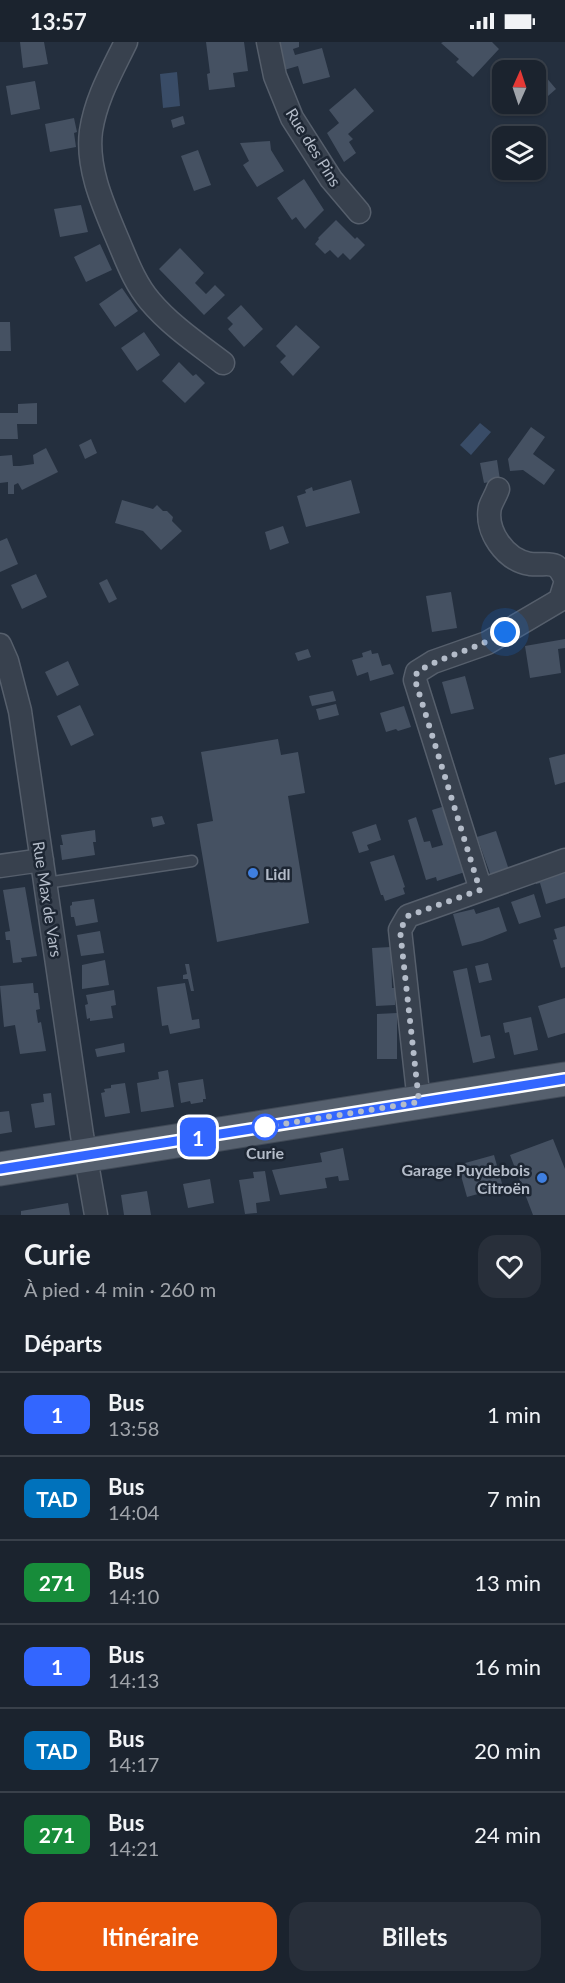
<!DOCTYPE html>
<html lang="fr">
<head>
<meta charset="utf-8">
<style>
  :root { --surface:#1b232e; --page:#282f3a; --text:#f1f3f6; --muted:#a0a4aa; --line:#39404a; --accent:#ea580c }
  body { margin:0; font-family:Lato,sans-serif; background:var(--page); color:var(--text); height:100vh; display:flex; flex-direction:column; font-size:22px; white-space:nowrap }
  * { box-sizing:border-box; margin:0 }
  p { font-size:20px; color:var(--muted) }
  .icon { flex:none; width:33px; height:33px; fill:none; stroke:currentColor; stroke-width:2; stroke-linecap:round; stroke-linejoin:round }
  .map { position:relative; height:1173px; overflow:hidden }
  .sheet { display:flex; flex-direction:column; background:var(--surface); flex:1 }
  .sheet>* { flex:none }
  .badge { padding:0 12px; border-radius:9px; font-size:21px; line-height:39px }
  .needle { width:39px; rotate:3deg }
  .fabs { position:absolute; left:492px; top:18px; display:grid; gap:12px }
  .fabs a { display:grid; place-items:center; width:54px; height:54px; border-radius:12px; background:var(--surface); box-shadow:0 2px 4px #0004,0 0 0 2px var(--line); font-size:30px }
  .you { position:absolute; width:30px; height:30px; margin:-15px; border:4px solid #fff; border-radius:50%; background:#1a73e8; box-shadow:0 0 0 9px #1a73e833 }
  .map>.badge { position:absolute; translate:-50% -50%; box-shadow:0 0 0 3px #fff }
  h2 { padding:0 24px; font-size:22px; line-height:54px }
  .round { display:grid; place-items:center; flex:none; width:63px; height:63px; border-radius:18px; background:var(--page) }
  .overview { display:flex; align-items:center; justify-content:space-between; height:102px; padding:0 24px }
  h1 { font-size:28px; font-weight:700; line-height:45px }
  .primary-button { display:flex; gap:12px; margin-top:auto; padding:12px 24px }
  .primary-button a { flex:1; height:69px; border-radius:18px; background:var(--accent); color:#fff; font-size:24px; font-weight:700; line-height:69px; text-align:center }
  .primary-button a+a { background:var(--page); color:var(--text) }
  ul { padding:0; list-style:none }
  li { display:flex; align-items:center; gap:18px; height:84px; padding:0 24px; border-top:2px solid var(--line) }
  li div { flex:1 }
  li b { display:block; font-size:22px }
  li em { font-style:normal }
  li .badge { min-width:66px; font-weight:700; text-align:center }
  .status { display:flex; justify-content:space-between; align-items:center; height:42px; padding:0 30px; background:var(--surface); direction:ltr }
  .status svg { height:16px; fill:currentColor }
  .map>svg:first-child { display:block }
  .water { fill:#394c67 }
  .building { fill:#455162 }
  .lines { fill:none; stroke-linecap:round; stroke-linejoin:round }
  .lane-casing { stroke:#565f6c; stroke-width:13 }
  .street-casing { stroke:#565f6c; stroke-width:25 }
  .primary-casing { stroke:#414a57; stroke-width:35 }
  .lane { stroke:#38414e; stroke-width:10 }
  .street { stroke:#38414e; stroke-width:22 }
  .primary { stroke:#56606e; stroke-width:33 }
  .line-casing { stroke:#fff; stroke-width:14 }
  .line { stroke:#36f; stroke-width:9 }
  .walk { stroke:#b4bcc9; stroke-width:6; stroke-dasharray:0 10.8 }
  .shop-dot { fill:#3f7fe0; stroke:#1d2633; stroke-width:2 }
  .stop-dot { fill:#fff; stroke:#36f; stroke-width:3 }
  .labels { text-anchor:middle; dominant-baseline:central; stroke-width:5; stroke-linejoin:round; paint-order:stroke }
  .street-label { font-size:16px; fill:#b4bcc9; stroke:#1d2633 }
  .poi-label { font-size:16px; font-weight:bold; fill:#b4bcc9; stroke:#1d2633; text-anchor:start }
  .stop-label { font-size:16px; font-weight:bold; fill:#b4bcc9; stroke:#1d2633 }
</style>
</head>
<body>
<div class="status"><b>13:57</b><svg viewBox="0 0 49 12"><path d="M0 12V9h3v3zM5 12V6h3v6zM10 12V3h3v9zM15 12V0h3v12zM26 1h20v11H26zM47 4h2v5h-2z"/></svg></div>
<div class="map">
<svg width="565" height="1173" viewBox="0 0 565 1173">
  <rect width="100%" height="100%" fill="#242f3e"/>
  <path class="water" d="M177 30 180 64 163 66 160 32Z
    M480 381 491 390 471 413 460 403Z"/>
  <path class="building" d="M20 0H44L48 22 23 26Z
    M206 0H244L248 29 233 31 235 45 209 48 207 32 210 31Z
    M278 0H299V5L293 7 295 13 322 6 330 35 303 42 298 24 284 28Z
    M443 0H492L499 7 473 35 456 20 459 17 441 1Z
    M525 16 534 26 540 28 556 47 540 61 536 57V28H510Z
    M502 35V58L491 44Z
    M35 39 40 67 11 73 6 44Z
    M355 46 374 69 348 92 353 97 349 100 356 111 344 120 327 91 339 81 329 68Z
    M183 74 185 82 173 86 171 78Z
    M74 76 77 90 74 91 76 105 50 110 45 82Z
    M270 99 271 108 284 129 257 145 243 123 249 119 240 101Z
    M198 108 211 143 194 149 181 114Z
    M304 137 324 168 305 187 296 175 292 178 277 156Z
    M81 163 88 190 60 195 54 167Z
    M336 178 355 197 357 195 365 203 350 218 343 211 338 216 330 208 325 212 315 202 319 197 318 196Z
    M100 202 112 228 86 240 74 215Z
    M180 206 204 231 195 241 206 252 215 243 225 253 204 273 159 227Z
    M122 246 138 269 115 285 99 262Z
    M241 263 263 287 244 305 228 287 233 282 227 276Z
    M0 280H10L11 309H0Z
    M296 283 320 305 293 334 280 320 286 314 276 304Z
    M144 290 160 313 137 329 121 306Z
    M179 320 193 334 196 332 205 341 185 361 162 339Z
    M37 361V382H17L18 397H0V371H18V362Z
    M531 385 545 395 533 412 555 428 544 443 523 428 510 429 508 417Z
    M91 397 97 411 85 417 79 403Z
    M46 406 58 430 22 448 18 441 14 443V452H8V440L0 441V414L12 413 13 424H20L34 422 33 413Z
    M497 418 500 438 484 441 480 421Z
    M351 438 360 471 306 485 297 454 306 451 305 448 312 445 313 449Z
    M122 458 153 467 157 463 163 469H167L173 475 172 479 182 489 161 508 143 489 115 481Z
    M283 484 289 501 270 508 265 490Z
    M7 496 18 522 0 530V499Z
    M36 532 47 555 22 567 11 543Z
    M107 537 117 557 109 561 99 541Z
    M451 550 457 586 432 590 426 554Z
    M565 597V606L558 607 561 631 530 636 525 604Z
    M308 607 311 615 298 619 295 611Z
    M371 608 372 612 378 611 382 624 390 622 394 632 370 639 368 630 357 634 352 618 363 615 362 611Z
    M68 619 79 643 57 654 45 630Z
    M465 634 474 667 451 672 442 640Z
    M333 649 336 659 312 664 309 654Z
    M336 662 339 673 319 678 316 667Z
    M80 663 94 693 71 704 57 674Z
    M404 664 411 685 398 689 396 687 386 690 380 671Z
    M278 697 281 713 298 710 305 751 288 754 309 881 217 900 197 782 213 779 201 710Z
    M565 712V740L555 743 549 716Z
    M445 764 465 830 437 839 436 835 426 838 408 778 416 775 424 800 430 799 432 806 443 803 432 768Z
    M162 774 165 782 153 785 151 776Z
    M376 782 381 798 367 803 369 808 359 811 352 790Z
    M95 788 96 800H93L95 813 62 818 60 803H63L61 793Z
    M496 789 510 831 492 837 477 795Z
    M394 813 405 845 403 846 405 852 385 859 383 853H381L370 820Z
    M565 824V856L546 862 540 841 536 842 535 836Z
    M25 845 37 914 21 916 22 920 13 921 10 898H6L5 890 10 889 3 848Z
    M534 852 541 875 519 882 511 860Z
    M94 857 98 880 76 884 74 875H71L70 864 72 863V860Z
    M499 865 507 889 482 899 462 904 453 872 474 867 476 872Z
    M565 884V925L561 926 553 898 557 897 554 887Z
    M100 889 104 911 81 914 77 893Z
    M391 905 392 946H395V963L376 964 372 906Z
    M105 918 109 943 82 947V923Z
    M488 921 492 938 479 941 475 924Z
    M185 922H189L194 949H191L188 937H183V933L187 932Z
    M467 926 481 995 490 993 495 1016 473 1021 453 929Z
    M33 941 34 951H38L40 967 36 968 38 981 41 980 46 1009 20 1012 15 983 4 985 0 944Z
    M185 941 192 978 199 977 200 986 170 992 168 983 162 984 157 945Z
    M114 948 116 963 111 964 113 976 90 979V976L87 977 85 963 88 962 86 953Z
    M565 956V991L548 996 538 964Z
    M397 971V1017H377V972Z
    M531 975 538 1008 514 1013 509 990 505 991 503 981Z
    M124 1001 125 1010 97 1015 95 1007Z
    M168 1028 174 1065 141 1070 137 1041 159 1037 158 1030Z
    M203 1037 206 1057H203V1060L191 1062 190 1059 181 1061 178 1041Z
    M125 1041 130 1071 105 1075 101 1051 105 1050 104 1047 111 1046V1043Z
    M51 1051 55 1083 35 1086 31 1062 44 1060 43 1052Z
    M9 1069 12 1090 0 1092V1070Z
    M553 1097 565 1127V1173H533L510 1113Z
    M343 1106 349 1138 339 1139 338 1134 325 1136 327 1146 280 1153 272 1128 322 1120 320 1111Z
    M494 1113 503 1145 467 1155 458 1123Z
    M265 1129 270 1159 256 1161 257 1171 245 1172 239 1138 254 1136 253 1130Z
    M210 1137 214 1161 188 1166 183 1142Z
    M147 1149 151 1173H124L121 1153Z
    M68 1161 70 1173H21V1169Z"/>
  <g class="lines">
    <g class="lane-casing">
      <path id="lane" d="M46 841 192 819"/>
    </g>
    <g class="street-casing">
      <path id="street" d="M126 0C112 29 96 56 91 89 86 128 105 167 120 203 128 222 136 243 150 259 170 283 198 302 223 321
        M268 0 275 34 292 76 331 137 359 170
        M498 447C496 453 492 459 490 465 485 489 505 518 530 522 548 524 556 516 565 537
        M0 603 7 619 20 669 82 1093 96 1173
        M0 824 42 818
        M481 848 415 638 417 630 433 620 487 601 560 558 565 542
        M419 1060 400 888 408 874 565 818"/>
    </g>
    <g class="primary-casing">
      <path id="primary" d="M0 1127 565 1037"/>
    </g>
    <use href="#lane" class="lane"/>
    <use href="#street" class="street"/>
    <use href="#primary" class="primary"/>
  </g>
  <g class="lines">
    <g class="line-casing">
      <path id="line" d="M0 1127 565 1037"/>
    </g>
    <use href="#line" class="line"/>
    <path class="walk" d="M265 1085 419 1060 400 888 408 874 480 848 415 638 417 630C445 613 477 607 505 590"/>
  </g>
  <g class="shop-dot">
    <circle cx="253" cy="831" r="6"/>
    <circle cx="542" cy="1136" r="6"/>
  </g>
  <circle class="stop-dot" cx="265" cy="1085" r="12"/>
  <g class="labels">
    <g class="street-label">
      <text transform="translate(314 105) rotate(58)">Rue des Pins</text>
      <text transform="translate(48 857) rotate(81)">Rue Max de Vars</text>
    </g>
    <g class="poi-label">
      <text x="265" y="831">Lidl</text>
      <text x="530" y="1127" text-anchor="end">Garage Puydebois<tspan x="530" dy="18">Citroën</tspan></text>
    </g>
    <g class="stop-label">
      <text x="265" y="1110">Curie</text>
    </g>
  </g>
</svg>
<div class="fabs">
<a><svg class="needle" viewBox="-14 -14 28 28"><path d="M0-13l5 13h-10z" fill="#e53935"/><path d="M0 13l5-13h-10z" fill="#a0a4aa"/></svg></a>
<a><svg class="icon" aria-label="layers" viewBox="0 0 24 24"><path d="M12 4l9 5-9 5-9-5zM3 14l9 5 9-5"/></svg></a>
</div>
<div class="you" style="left:505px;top:590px"></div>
<b class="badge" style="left:198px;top:1095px;background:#36f;color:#fff">1</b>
</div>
<section class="sheet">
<div class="overview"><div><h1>Curie</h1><p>À pied · 4 min · 260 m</p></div><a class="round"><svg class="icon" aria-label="heart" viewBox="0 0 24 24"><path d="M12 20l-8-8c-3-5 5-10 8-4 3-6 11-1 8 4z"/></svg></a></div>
<h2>Départs</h2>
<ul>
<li><span class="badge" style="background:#36f;color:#fff">1</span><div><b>Bus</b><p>13:58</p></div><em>1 min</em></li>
<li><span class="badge" style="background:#0072bc;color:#fff">TAD</span><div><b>Bus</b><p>14:04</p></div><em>7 min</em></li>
<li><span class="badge" style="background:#178c3a;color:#fff">271</span><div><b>Bus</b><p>14:10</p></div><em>13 min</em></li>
<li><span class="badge" style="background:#36f;color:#fff">1</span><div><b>Bus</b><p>14:13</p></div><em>16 min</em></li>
<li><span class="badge" style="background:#0072bc;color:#fff">TAD</span><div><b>Bus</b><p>14:17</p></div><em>20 min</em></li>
<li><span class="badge" style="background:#178c3a;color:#fff">271</span><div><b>Bus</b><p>14:21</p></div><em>24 min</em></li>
</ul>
<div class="primary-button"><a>Itinéraire</a><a>Billets</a></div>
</section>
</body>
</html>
